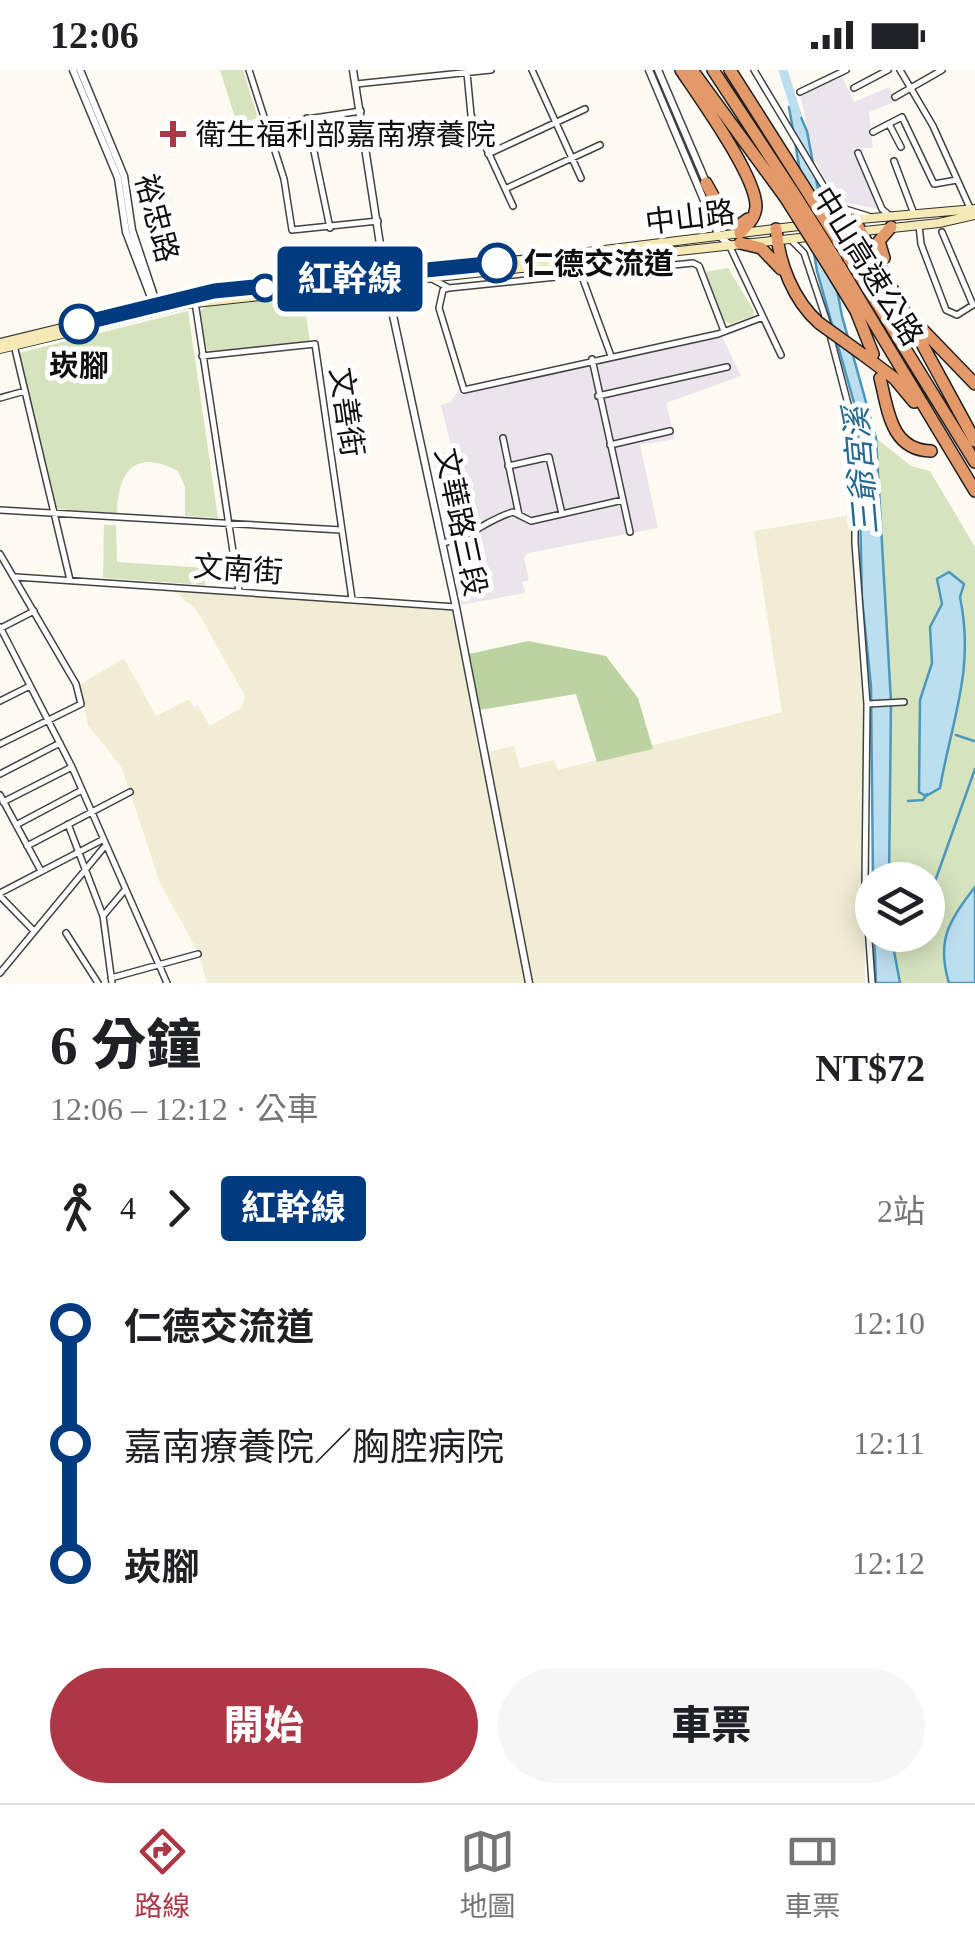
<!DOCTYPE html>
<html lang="zh-TW">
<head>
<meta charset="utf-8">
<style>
  :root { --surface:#fff; --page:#f6f6f6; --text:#202124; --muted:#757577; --line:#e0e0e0; --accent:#ae3745 }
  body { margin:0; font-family:"Times New Roman","Noto Sans TC",serif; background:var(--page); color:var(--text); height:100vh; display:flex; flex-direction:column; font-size:38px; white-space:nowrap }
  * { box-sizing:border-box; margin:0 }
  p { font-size:32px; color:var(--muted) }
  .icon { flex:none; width:55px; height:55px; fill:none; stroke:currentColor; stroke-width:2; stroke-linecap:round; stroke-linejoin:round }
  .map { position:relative; height:913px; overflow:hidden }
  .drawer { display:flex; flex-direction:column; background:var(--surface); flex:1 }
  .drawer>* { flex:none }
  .badge { padding:0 20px; border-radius:8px; font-size:35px; line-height:65px }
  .tools { position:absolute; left:855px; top:792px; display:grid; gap:20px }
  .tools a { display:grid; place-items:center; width:90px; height:90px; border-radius:50%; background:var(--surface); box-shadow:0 5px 25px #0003; font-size:50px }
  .map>.badge { position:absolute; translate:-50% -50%; box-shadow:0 0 0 5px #fff }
  .legs { display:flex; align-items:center; gap:15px; height:110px; padding:0 50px; font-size:32px }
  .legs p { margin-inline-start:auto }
  .head { display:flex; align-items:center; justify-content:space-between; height:170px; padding:0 50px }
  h1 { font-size:55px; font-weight:800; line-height:75px }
  .primary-button { display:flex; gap:20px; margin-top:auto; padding:20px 50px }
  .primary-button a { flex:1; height:115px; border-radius:60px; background:var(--accent); color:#fff; font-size:40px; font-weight:800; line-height:115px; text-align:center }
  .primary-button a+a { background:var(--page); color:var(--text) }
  ul { padding:0 50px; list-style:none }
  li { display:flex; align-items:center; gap:35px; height:120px; font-size:38px }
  li i { display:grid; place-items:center; width:15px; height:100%; margin:0 12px; background:currentColor }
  li i::after { content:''; width:25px; height:25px; margin:-12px; border:8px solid; border-radius:50%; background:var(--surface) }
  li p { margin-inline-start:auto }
  li:first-child i { background:linear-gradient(#0000 50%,currentColor 0) }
  li:last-child i { background:linear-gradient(currentColor 50%,#0000 0) }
  .status { display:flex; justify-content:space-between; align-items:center; height:70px; padding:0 50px; background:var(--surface); direction:ltr }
  .status svg { height:28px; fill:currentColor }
  .dock { display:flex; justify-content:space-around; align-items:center; height:140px; border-top:2px solid var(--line); background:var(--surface); font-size:28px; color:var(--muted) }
  .dock a { display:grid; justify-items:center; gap:5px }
  .dock .on { color:var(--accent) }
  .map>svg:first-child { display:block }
  .industrial { fill:#ebe4ec }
  .farmland { fill:#f1edd4 }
  .green { fill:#d5e4bf }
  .forest { fill:#bbd3a0 }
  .water { fill:#bcdfef; stroke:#4c98bd; stroke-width:2.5 }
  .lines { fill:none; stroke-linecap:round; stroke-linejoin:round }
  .stream { stroke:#4c98bd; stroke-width:2.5 }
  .river { stroke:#bcdfef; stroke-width:9 }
  .minor-casing { stroke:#424242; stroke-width:8 }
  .tertiary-casing { stroke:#424242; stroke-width:9 }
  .secondary-casing { stroke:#313131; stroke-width:10 }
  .motorway-casing { stroke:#202020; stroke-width:14 }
  .minor { stroke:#fff; stroke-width:5 }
  .tertiary { stroke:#fff; stroke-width:6 }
  .secondary { stroke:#f5eab5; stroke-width:8 }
  .motorway { stroke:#e3996a; stroke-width:11 }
  .motorway-bridge-casing { stroke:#202020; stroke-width:14; stroke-linecap:butt }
  .motorway-bridge { stroke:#e3996a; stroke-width:11 }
  .line-1-casing { stroke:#fff; stroke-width:22 }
  .line-1 { stroke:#003b80; stroke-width:15 }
  .poi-dot { fill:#ae3745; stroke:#fff; stroke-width:4 }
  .stop-1-dot { fill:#fff; stroke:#003b80; stroke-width:5 }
  .labels { text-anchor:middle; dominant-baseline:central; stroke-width:10; stroke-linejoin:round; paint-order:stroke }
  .poi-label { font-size:30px; fill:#0f0f0f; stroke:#fff; text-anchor:start }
  .street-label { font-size:30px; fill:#0f0f0f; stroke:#fff }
  .stop-label { font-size:30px; font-weight:bold; fill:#0f0f0f; stroke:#fff; text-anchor:start }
  .water-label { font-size:32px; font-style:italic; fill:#266a92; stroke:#fff }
</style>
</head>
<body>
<div class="status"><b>12:06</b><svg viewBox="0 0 49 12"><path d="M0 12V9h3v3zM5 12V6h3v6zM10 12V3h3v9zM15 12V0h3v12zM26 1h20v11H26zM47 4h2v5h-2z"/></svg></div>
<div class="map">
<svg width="975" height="913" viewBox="0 0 975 913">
  <rect width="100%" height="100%" fill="#fdfaf2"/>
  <path class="industrial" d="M841 4 854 32 889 17 895 32 869 42 873 78H853L879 139 837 131 814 89 800 23Z
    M720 262 741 306 666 333 675 369 640 375 658 458 528 483 524 488 529 510 522 512 525 523 461 535 433 387 452 380 441 335 451 332 460 318Z"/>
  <path class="farmland" d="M851 445 864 640 865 913H207L198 882 160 813 122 698 88 655 80 615 124 588 156 646 189 629 194 637 198 635 210 656 241 638 245 626 196 539 173 521 453 539 479 684 514 676 520 698 554 690 558 700 782 642 754 461Z"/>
  <path class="green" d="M220 0H243L258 48 237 54Z
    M728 198 754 241 753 246 730 254 724 250 705 202Z
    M303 227 310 272 210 281 204 277 200 241 210 234Z
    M188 241 218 448 185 446V417L178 401C135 378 118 401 117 443L57 439 19 283Z
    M876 368 911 396 930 401 975 477V913H900L891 865H928V810H889L891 632Z
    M104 455H116L117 492 206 498 205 515 103 508Z"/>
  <path class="forest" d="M528 571 606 586 638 628 653 679 597 692 576 624 480 640 469 584Z"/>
  <path class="water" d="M796 36 807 61 842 246 876 368 891 632 889 810H873L871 616 862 529 858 347 817 201 789 37Z
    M949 502 964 514 960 527C975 600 952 649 940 718L926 726 919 722 920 630 932 593 930 557 942 534 937 509Z
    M872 813V865H891L900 913H876Z
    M975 817V913H949C936 871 949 850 975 817Z"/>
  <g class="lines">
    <path class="stream" d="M956 665 974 671
      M908 731 923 730 927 724
      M928 831 975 699"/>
    <path class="river" d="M783 0 797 45"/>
    <g class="minor-casing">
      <path id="minor" d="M249 0 284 109 292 160 378 151
        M532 0 581 108
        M754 0 826 120 842 161
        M900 0 933 56 970 138
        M467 3 471 45 513 136
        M356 14 491 0
        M854 18 888 0
        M800 22 846 0
        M895 27 942 0
        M307 48 330 158
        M889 54 901 77
        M267 55 361 41
        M873 62 902 47 934 114 957 110
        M414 77 481 70
        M858 83 882 139 890 146
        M488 84 585 39
        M894 91 914 144
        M505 119 600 75
        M833 130 842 138 868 146
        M919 155 921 174 946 240 957 245 973 235 942 162
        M791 170 804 183 828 255
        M730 177 781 285
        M581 204 611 286
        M432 209 449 218 693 193 699 196 724 261
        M449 218 443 220 439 238 464 320 718 264 763 247
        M195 232 239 521
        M830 265 848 334 855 397V473L867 634 865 813 872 913
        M14 275 70 510
        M202 286 315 274 352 529
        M592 289 630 462
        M598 326 727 297
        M0 328 25 321
        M503 368 519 445
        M610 375 670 361
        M508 396 549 387 562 444
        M0 440 341 460
        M443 473C470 468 486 450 513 442L531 451 623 430
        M0 484 76 614 81 634 0 674
        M16 507 456 537
        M0 557 72 697 167 913
        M1 558 34 541
        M0 631 30 616
        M867 634 904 632
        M0 704 60 673
        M0 725 41 801
        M3 732 72 697
        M68 754 103 846
        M16 755 82 720
        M27 776 130 722
        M0 823 102 770
        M0 826 33 860
        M66 863 98 913
        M0 903 105 776
        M111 908 198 884
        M112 913 103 846 124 821"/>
    </g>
    <g class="tertiary-casing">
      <path id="tertiary" d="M73 0 118 108 126 162 155 238
        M80 0 124 106 132 160 157 235
        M353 0 386 213 456 537 529 913
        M649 0 719 166 729 174
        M658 0 706 112"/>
    </g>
    <g class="secondary-casing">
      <path id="secondary" d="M826 152 975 139
        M0 273 214 221 539 188 807 155
        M0 279 186 234 939 153 975 145"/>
    </g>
    <g class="motorway-casing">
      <path id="motorway" d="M681 0C699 27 757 107 756 137 755 149 747 155 740 163
        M692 0 785 127
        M713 0 793 122
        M730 0 803 115
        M706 113 728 153 738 156 748 149
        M854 149 975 371
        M776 159C779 193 793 230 819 253
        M740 173 761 178 781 199
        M849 188 975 392
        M884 188 879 171 891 157
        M836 190 975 421
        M828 195 856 241 873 284
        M919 256 975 314
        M862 284 894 308 914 332
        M880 308C888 339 890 380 931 381"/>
    </g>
    <use href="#minor" class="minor"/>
    <use href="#tertiary" class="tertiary"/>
    <use href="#secondary" class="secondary"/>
    <use href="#motorway" class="motorway"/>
    <g class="motorway-bridge-casing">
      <path id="motorway-bridge" d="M803 115 849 188
        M793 122 836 190
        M785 127 828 195
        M819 253 862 284"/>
    </g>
    <use href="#motorway-bridge" class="motorway-bridge"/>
  </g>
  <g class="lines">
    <g class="line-1-casing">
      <path id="line-1" d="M79 254 214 221 497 193"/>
    </g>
    <use href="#line-1" class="line-1"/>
  </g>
  <path class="poi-dot" d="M168 49h10v10h10v10h-10v10h-10v-10h-10v-10h10z"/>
  <g class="stop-1-dot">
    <circle cx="497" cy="193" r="18"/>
    <circle cx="265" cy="218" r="12"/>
    <circle cx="79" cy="254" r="18"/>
  </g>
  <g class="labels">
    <g class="poi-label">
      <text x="196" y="64">衛生福利部嘉南療養院</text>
    </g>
    <g class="street-label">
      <text transform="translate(690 147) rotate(-7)">中山路</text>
      <text transform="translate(157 148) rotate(75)">裕忠路</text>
      <text transform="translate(868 196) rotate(58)">中山高速公路</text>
      <text transform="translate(347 342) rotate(82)">文善街</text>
      <text transform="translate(461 452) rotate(78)">文華路三段</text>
      <text transform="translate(238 499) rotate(4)">文南街</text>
    </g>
    <g class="stop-label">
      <text x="524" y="193">仁德交流道</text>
      <text x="79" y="295" text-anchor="middle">崁腳</text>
    </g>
    <g class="water-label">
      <text transform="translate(861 401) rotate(-95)">三爺宮溪</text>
    </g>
  </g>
</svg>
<div class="tools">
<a><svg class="icon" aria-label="layers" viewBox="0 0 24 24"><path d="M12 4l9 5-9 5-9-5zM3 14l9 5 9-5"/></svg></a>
</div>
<b class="badge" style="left:350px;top:209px;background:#003b80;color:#fff">紅幹線</b>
</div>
<section class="drawer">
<div class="head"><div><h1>6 分鐘</h1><p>12:06 – 12:12 · 公車</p></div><b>NT$72</b></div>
<div class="legs"><svg class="icon" aria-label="walk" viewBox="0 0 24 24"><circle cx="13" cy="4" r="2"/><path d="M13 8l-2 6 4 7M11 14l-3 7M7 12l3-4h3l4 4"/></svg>4<svg class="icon" aria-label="forward" viewBox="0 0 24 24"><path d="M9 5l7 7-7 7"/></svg><b class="badge" style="background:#003b80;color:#fff">紅幹線</b><p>2站</p></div>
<ul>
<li><i style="color:#003b80"></i><b>仁德交流道</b><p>12:10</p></li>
<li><i style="color:#003b80"></i><span>嘉南療養院／胸腔病院</span><p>12:11</p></li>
<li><i style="color:#003b80"></i><b>崁腳</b><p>12:12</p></li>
</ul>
<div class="primary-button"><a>開始</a><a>車票</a></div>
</section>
<nav class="dock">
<a class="on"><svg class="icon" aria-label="directions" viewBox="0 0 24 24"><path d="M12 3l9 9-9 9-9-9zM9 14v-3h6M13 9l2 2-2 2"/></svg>路線</a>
<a><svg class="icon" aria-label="map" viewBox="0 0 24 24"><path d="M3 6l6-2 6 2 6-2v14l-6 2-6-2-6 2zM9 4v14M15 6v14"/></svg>地圖</a>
<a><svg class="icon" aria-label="tickets" viewBox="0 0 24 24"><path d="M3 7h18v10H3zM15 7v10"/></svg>車票</a>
</nav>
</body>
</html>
